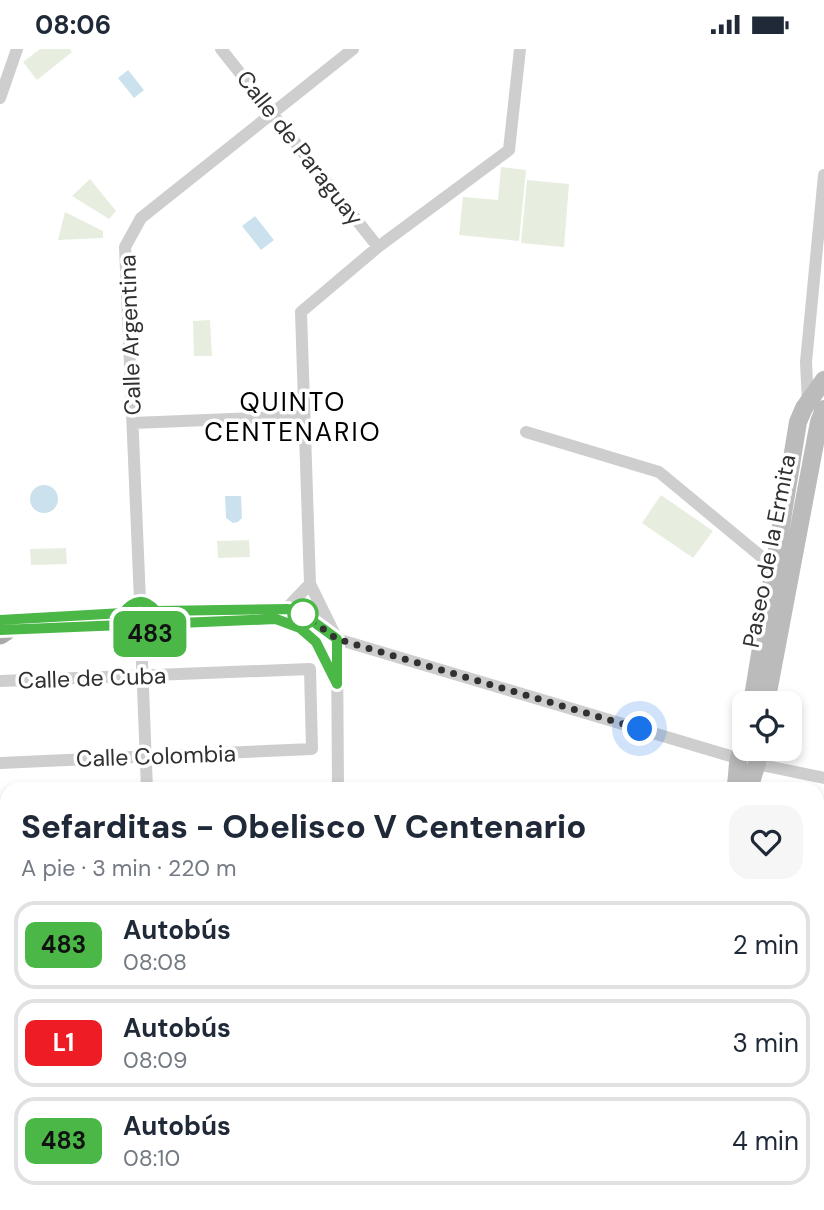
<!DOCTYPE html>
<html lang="es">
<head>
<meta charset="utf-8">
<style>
  :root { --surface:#fff; --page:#f6f6f7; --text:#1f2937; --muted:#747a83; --line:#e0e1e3 }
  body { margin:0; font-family:"DM Sans",sans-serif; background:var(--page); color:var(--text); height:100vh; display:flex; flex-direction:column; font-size:26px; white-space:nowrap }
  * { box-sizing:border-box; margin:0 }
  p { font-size:23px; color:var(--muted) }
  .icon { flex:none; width:38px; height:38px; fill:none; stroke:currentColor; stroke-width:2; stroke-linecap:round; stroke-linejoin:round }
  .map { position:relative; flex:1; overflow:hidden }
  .side { position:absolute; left:0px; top:733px; width:824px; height:429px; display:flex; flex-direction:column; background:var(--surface); border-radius:21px 21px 0 0; box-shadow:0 4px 10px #0003 }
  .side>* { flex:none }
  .badge { padding:0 14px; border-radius:10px; font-size:24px; line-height:46px }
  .tools { position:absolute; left:732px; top:642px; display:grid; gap:14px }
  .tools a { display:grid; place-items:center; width:70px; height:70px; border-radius:14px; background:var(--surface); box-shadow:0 4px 10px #0003; font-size:35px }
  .you { position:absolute; width:35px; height:35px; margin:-18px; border:5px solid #fff; border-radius:50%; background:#1a73e8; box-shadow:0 0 0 10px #1a73e833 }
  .map>.badge { position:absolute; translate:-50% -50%; box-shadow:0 0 0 4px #fff }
  .round { display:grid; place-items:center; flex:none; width:74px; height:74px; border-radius:21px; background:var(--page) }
  .headline { display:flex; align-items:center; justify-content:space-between; height:119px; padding:0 21px }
  h1 { font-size:33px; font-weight:800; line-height:52px }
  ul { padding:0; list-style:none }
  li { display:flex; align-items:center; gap:21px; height:88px; margin:0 14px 10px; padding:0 7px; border:4px solid var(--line); border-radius:21px }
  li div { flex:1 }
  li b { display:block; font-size:26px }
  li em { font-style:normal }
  li .badge { min-width:77px; font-weight:700; text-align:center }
  .status { display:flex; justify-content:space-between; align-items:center; height:49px; padding:0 35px; background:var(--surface); direction:ltr }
  .status svg { height:19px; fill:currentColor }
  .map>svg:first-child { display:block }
  .green { fill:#e7eedf }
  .water { fill:#cbe2ee }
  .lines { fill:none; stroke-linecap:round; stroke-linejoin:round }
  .street { stroke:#cecece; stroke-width:12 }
  .secondary { stroke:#bbb; stroke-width:18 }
  .primary { stroke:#a9a9a9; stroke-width:21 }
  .line-casing { stroke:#fff; stroke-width:16 }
  .line { stroke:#4ab747; stroke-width:10 }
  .walk { stroke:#313131; stroke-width:7; stroke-dasharray:0 12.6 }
  .stop-dot { fill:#fff; stroke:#4ab747; stroke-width:3.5 }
  .labels { text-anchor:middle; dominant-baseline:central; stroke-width:7; stroke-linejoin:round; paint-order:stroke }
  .street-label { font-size:23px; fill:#313131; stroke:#fff }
  .quarter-label { font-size:26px; letter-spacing:2px; fill:#000; stroke:#fff }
</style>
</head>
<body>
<div class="status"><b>08:06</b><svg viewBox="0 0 49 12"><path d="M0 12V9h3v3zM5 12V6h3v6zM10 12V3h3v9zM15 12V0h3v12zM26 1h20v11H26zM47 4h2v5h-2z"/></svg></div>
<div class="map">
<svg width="824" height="1161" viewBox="0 0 824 1161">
  <rect width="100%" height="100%" fill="#fff"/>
  <path class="green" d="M40 0H70L72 3 37 31 23 13Z
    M501 118 526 121 519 192 459 186 463 148 498 151Z
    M90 130 116 162 109 170 72 147Z
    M527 131 569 135 564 198 521 194Z
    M65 163 103 182V189L58 191Z
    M210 271 212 307H194L193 272Z
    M661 446 713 482 693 509 642 474Z
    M249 491 250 508 218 509 217 492Z
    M66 499 67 515 31 516 30 500Z
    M817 849 824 851V919L817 918Z
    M817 954 824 956V1036L817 1029Z
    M824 1131V1161H683L682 1155H817V1138Z"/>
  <path class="water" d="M128 21 144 41 134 49 118 29Z
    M255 167 274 191 261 201 242 177Z
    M30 450a14 14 0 1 1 28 0a14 14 0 1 1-28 0Z
    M225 447H241L242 469 238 473 233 474 226 469Z"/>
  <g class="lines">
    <path class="street" d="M221 0 378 198
      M0 49 17 0
      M808 354 806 313 824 126
      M133 374 304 367
      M526 383 659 423 775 519
      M140 552 125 198 141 169 353 0
      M123 570a17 17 0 1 1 34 0a17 17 0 1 1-34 0Z
      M156 562 288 560 303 565 337 590 737 709
      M283 563 310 535
      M0 571 123 564
      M157 575 276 570 300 579 316 593 335 632
      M1 581 123 576
      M141 588 147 740
      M0 632 310 620 312 700 0 714
      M757 715 824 729
      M338 740 337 590 310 535 301 263 378 198 509 101 520 0
      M817 1083 824 1089
      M817 1131 824 1126
      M54 1155 55 1161
      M172 1155V1161
      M223 1155V1161
      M285 1155V1161
      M328 1155V1161
      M429 1155V1161
      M484 1155V1161
      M548 1155V1161
      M622 1155V1161
      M778 1161 786 1155"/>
    <path class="secondary" d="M752 654 798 373 804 359 824 331
      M766 654 819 373 824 360
      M735 740C739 723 735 713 744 696
      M749 740 757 714V700"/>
    <path class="primary" d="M0 585 6 581
      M0 897 7 930
      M0 968 3 995
      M0 1034 7 1040
      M817 1053 824 1060"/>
  </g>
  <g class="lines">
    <g class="line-casing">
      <path id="line" d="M0 571 123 564C134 550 145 549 156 562L288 560 303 565 337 590V635L316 593 300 579 276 570 156 575 152 584C139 589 132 588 123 576L0 581"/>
    </g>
    <use href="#line" class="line"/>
    <path class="walk" d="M303 565 337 590 640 680"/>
  </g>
  <circle class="stop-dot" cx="303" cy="565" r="14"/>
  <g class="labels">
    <g class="street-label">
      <text transform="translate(300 99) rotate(52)">Calle de Paraguay</text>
      <text transform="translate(130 286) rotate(-92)">Calle Argentina</text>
      <text transform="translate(769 502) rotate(-79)">Paseo de la Ermita</text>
      <text transform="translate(92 629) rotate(-2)">Calle de Cuba</text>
      <text transform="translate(156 707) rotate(-2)">Calle Colombia</text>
    </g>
    <g class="quarter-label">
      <text x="293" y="353">QUINTO<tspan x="293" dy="30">CENTENARIO</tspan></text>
    </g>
  </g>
</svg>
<div class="tools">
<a><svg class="icon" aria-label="locate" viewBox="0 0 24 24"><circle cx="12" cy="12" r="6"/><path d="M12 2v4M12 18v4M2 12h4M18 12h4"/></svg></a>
</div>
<div class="you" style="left:640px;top:680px"></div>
<b class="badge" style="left:150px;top:585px;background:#4ab747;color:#111">483</b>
<section class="side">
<div class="headline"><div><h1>Sefarditas - Obelisco V Centenario</h1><p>A pie · 3 min · 220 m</p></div><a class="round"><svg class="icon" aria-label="heart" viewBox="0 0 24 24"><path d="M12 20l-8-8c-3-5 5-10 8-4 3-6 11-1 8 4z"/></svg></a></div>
<ul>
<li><span class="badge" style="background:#4ab747;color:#111">483</span><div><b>Autobús</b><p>08:08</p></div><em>2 min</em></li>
<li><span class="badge" style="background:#ee1c25;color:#fff">L1</span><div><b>Autobús</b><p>08:09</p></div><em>3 min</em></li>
<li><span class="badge" style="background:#4ab747;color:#111">483</span><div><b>Autobús</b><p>08:10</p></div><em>4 min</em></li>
</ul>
</section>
</div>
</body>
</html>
